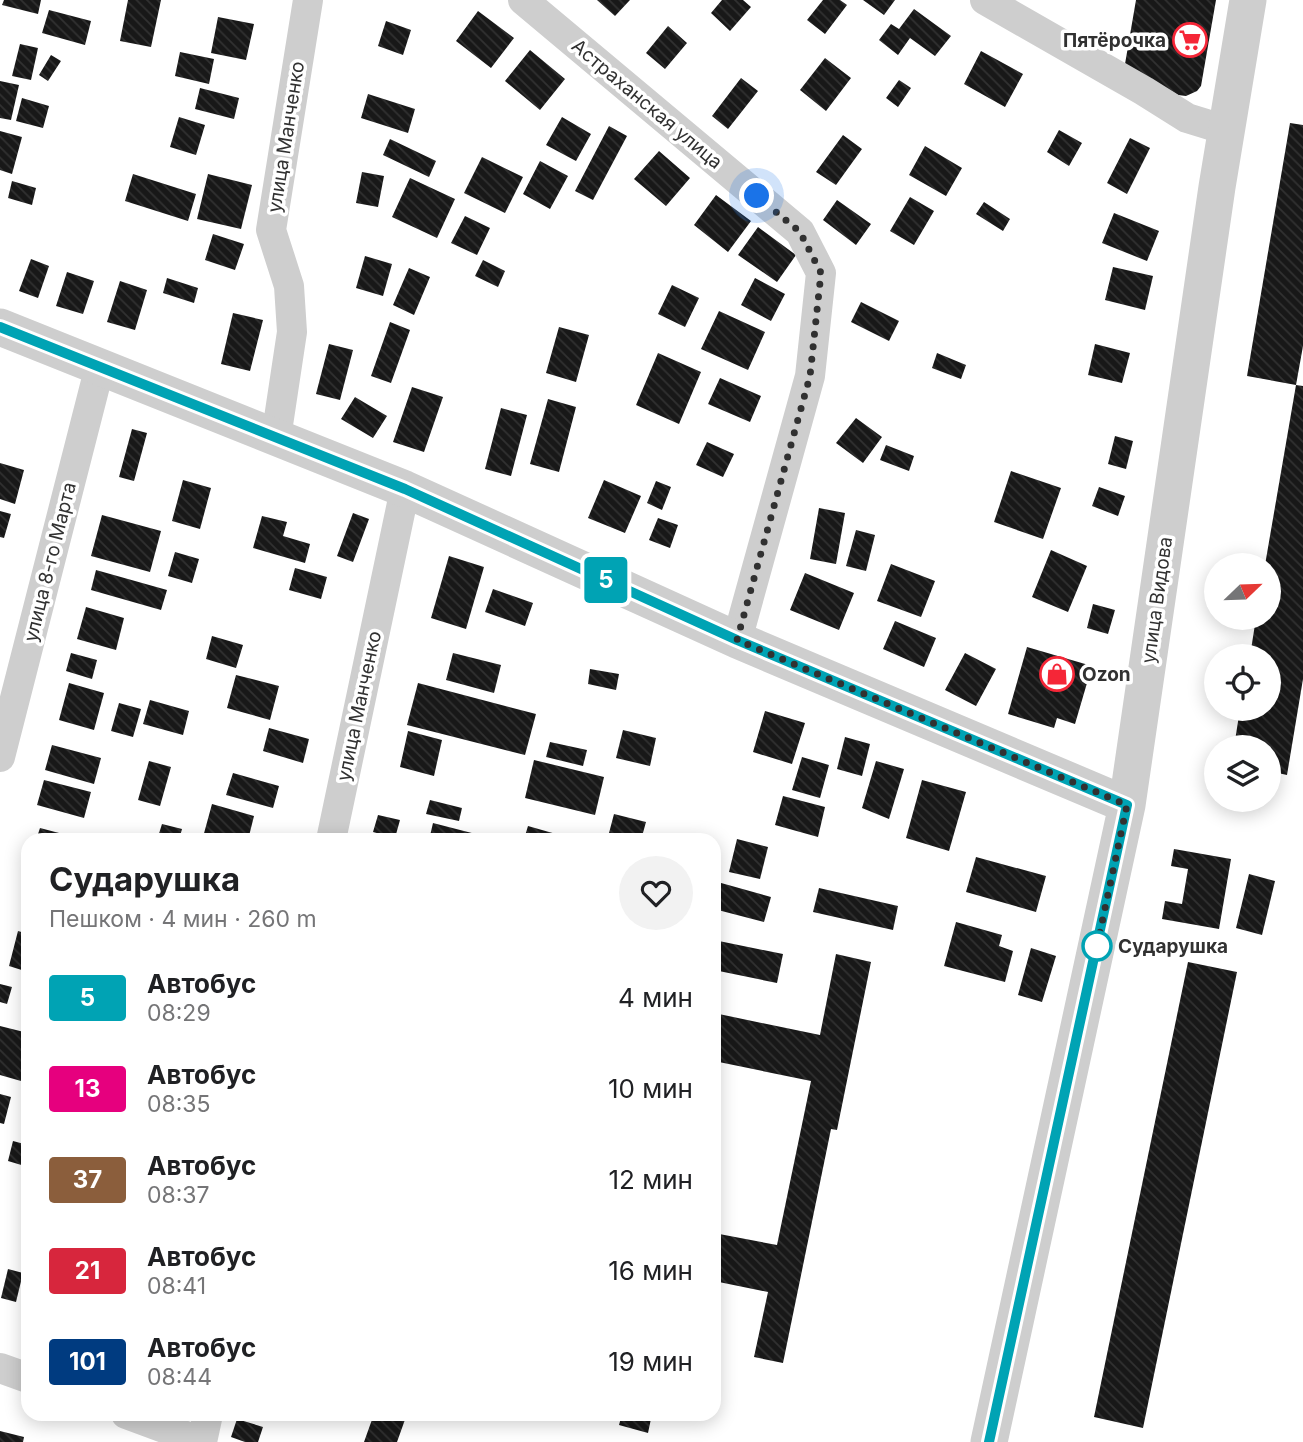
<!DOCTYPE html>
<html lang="ru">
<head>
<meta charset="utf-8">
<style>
  :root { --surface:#fff; --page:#f2f2f2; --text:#202124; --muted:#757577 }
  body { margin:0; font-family:Inter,sans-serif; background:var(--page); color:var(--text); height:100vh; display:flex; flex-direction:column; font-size:26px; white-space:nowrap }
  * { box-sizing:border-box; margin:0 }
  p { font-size:23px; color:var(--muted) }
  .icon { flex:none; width:38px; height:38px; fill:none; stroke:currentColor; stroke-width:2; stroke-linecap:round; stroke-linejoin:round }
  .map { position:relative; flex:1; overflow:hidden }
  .panel { position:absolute; left:21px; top:833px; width:700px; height:588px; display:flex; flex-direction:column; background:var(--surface); border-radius:21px; box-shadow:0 4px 18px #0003 }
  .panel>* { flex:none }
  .badge { padding:0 14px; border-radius:5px; font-size:24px; line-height:46px }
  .needle { width:46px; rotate:67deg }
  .buttons { position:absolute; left:1204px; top:553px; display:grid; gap:14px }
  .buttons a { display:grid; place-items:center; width:77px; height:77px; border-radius:50%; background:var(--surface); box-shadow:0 4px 18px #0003; font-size:35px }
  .you { position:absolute; width:35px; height:35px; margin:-18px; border:5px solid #fff; border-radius:50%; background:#1a73e8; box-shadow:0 0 0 10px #1a73e833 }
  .map>.badge { position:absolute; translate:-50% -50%; box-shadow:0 0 0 4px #fff }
  .round { display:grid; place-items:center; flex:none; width:74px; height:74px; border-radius:37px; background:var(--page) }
  .head { display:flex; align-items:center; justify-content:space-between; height:119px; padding:0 28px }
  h1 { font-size:33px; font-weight:700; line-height:52px }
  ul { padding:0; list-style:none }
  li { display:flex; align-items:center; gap:21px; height:91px; padding:0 28px }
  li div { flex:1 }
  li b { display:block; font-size:26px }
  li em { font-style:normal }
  li .badge { min-width:77px; font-weight:700; text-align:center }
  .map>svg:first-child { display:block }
  .building { fill:url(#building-back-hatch) }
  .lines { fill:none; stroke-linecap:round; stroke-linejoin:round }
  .minor { stroke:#cecece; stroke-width:30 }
  .tertiary { stroke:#cecece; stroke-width:37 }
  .line-casing { stroke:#fff; stroke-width:16 }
  .line { stroke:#00a3b4; stroke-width:10 }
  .walk { stroke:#313131; stroke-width:7; stroke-dasharray:0 12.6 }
  .stop-dot { fill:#fff; stroke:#00a3b4; stroke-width:3.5 }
  .labels { text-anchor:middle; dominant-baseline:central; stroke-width:7; stroke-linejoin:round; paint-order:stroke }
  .poi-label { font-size:19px; font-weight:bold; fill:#313131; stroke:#fff; text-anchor:end }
  .street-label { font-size:19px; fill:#313131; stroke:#fff }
  .stop-label { font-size:19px; font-weight:bold; fill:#313131; stroke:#fff; text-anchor:start }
</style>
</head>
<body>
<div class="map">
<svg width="1303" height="1442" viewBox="0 0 1303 1442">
  <defs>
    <pattern id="building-back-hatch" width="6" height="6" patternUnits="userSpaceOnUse" patternTransform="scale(1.75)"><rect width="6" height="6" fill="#181818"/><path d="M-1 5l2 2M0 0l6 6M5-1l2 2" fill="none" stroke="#313131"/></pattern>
  </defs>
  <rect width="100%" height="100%" fill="#fff"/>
  <path class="building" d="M4 0H41L38 14 2 5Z
    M128 0H161L151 47 120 41Z
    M597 0H630L615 16Z
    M722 0H743L751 7 730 31 711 13Z
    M823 0H840L847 5 825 34 807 20Z
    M863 0H895L884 15Z
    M1136 0H1216L1201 86 1197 91 1186 96 1178 95 1125 64Z
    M914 9 951 36 935 56 910 38 898 55 879 40 891 24 899 29Z
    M49 10 91 21 85 45 42 33Z
    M478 11 514 38 491 68 456 41Z
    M218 17 254 24 246 60 211 53Z
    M386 21 411 30 403 55 378 46Z
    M668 26 687 43 665 69 646 53Z
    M20 44 38 48 31 80 12 76Z
    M530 50 565 79 540 110 505 81Z
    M981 51 1023 74 1005 107 964 84Z
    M180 52 214 59 209 84 175 76Z
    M51 55 61 61 48 81 39 75Z
    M825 58 851 78 826 111 800 90Z
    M741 78 758 91 728 129 712 116Z
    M899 80 911 88 898 107 886 98Z
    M0 81 19 85 11 120 0 118Z
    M200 88 239 98 234 119 195 109Z
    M368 94 415 109 408 133 361 118Z
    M22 98 49 106 43 128 16 121Z
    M179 117 205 125 196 155 170 147Z
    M562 117 591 134 576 161 546 145Z
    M1290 123 1303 125V346L1296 385 1247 376Z
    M609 126 627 136 593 200 575 191Z
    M1059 130 1082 143 1069 166 1047 152Z
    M0 131 22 137 12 174 0 170Z
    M843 135 862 149 836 185 816 172Z
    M1130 138 1150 148 1127 194 1107 183Z
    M390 139 436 161 429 177 383 155Z
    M925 146 962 168 946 196 909 175Z
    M659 151 690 178 666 206 634 179Z
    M482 157 523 177 505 213 464 193Z
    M540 161 568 176 550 209 523 194Z
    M362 172 384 176 378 207 356 203Z
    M133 174 196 194 188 221 125 201Z
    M208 174 252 185 241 229 197 219Z
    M410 178 455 199 437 238 392 217Z
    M12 181 36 188 32 205 8 198Z
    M716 195 751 221 728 252 694 225Z
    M910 197 934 211 914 245 890 231Z
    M837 200 871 224 856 245 823 220Z
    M984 202 1010 219 1003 231 976 214Z
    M1114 213 1159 231 1147 261 1102 243Z
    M465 216 490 228 477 255 451 243Z
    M758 227 796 255 777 282 738 255Z
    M213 234 244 244 235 270 205 260Z
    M365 256 392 264 383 296 356 288Z
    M31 259 49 266 38 298 19 291Z
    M483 260 505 271 498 287 475 276Z
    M1113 267 1153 276 1145 310 1105 300Z
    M409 268 430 277 414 315 393 305Z
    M67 272 94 281 83 314 56 306Z
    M167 278 198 288 194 303 163 293Z
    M755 278 785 294 771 321 741 305Z
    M120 281 147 290 135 330 107 322Z
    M672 285 699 298 685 327 658 314Z
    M861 302 899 321 889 341 851 322Z
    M719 311 765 332 748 370 701 349Z
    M233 313 263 320 250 371 221 364Z
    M390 322 410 330 391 383 371 376Z
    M559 327 589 335 576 382 546 373Z
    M329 344 353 350 340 400 316 394Z
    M1095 344 1130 353 1122 383 1088 375Z
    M658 353 701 372 679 424 636 405Z
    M937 353 966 365 961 379 932 368Z
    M720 378 761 396 750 422 708 404Z
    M1296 385 1303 386V679L1287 775 1269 771V747H1234L1240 709H1269V656H1250L1256 618H1269V565H1265Z
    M412 387 443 397 424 452 393 442Z
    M355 397 387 416 373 438 341 419Z
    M548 399 576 407 559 472 530 464Z
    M501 408 527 415 511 476 485 469Z
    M856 418 882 437 863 463 836 443Z
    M132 429 147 433 134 481 119 477Z
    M1115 436 1133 441 1126 469 1108 464Z
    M707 442 734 454 723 477 696 465Z
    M886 445 914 456 909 471 880 460Z
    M0 463 24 470 15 504 0 499Z
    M1011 471 1061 488 1043 539 994 522Z
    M183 480 211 488 200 529 172 521Z
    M604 480 641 496 625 533 588 518Z
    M656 481 671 487 662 510 647 503Z
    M1099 487 1125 496 1118 516 1092 506Z
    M819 508 845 513 836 564 810 559Z
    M0 511 11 514 4 538 0 537Z
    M353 513 369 519 353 562 337 556Z
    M102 515 161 531 150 572 91 556Z
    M262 516 287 522 283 536 310 544 305 563 253 548Z
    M658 518 678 525 670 548 649 540Z
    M856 530 875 535 866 571 846 566Z
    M1051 550 1087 566 1068 612 1032 597Z
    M175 552 199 559 192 583 168 576Z
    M449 556 484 567 466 629 431 618Z
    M891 564 935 581 921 617 877 601Z
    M295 568 327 577 321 599 289 590Z
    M96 570 167 590 161 610 91 590Z
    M805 573 854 593 839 630 790 610Z
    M493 589 533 603 525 626 485 612Z
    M1093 604 1115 610 1108 634 1087 628Z
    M86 607 124 618 116 650 77 639Z
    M895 621 936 638 924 667 883 649Z
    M212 636 243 645 236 668 206 659Z
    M1027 647 1092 666 1075 724 1057 718 1054 728 1008 714Z
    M71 653 97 660 92 679 66 671Z
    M453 653 501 665 494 693 446 680Z
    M965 653 996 669 976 706 945 690Z
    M590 669 619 674 616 690 588 684Z
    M236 675 279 686 270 720 227 708Z
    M69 683 104 693 94 730 59 720Z
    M418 683 536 714 525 755 407 725Z
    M150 700 189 711 183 735 143 724Z
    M119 703 141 709 133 737 111 731Z
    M765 711 805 723 792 764 753 752Z
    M269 728 309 739 303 763 263 751Z
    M623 730 656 738 650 766 616 758Z
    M408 731 442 740 434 776 400 767Z
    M845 737 870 744 862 776 837 769Z
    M550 742 587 750 583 766 546 757Z
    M52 745 101 758 94 784 45 770Z
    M802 757 829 765 820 798 792 790Z
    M534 760 604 777 595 815 525 798Z
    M149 761 171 767 160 806 138 800Z
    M876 761 904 769 889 819 862 808Z
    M233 773 279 786 273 808 226 795Z
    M44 780 91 792 84 818 37 805Z
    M922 780 966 792 949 851 906 838Z
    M783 796 825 807 818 837 775 825Z
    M430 800 462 808 459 821 426 814Z
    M212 804 254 816 248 840H215L203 837Z
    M614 814 646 822 641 840 609 833Z
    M378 815 400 820 395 838 373 832Z
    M433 823 495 839V840H429Z
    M162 824 182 829 179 840H157Z
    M528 826 556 834 554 840 524 839Z
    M40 828 82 839 81 840H36Z
    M737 839 768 847 760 879 729 872Z
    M1174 849 1231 859 1219 929 1162 919 1165 901 1182 904 1188 869 1171 866Z
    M976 857 1046 876 1036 912 966 892Z
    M1249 874 1275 881 1262 935 1236 928Z
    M714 881 771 897 764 922 714 909Z
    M819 888 898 906 893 930 813 912Z
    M956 922 1002 935 999 946 1013 951 1005 982 944 966Z
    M18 931 28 934V972L9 966Z
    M714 940 783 954 777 983 714 970Z
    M1031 948 1056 956 1042 1002 1018 995Z
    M836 954 871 962 837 1130 831 1129 783 1363 754 1357 768 1292 714 1281V1233L777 1245 811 1081 714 1061V1013L820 1035Z
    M1188 962 1237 972 1143 1428 1094 1417Z
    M0 984 12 987 7 1004 0 1002Z
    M0 1026 28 1033V1083L0 1075Z
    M0 1094 11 1097 4 1124 0 1123Z
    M13 1141 28 1145V1167L8 1161Z
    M8 1269 23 1273 16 1302 1 1298Z
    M374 1414H407L397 1442H364Z
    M622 1414H652L648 1433 619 1425Z
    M237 1419 263 1427 258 1442H245L231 1437Z
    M0 1431 24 1437 23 1442H0Z"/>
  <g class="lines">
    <path class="minor" d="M523 0 800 232 821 273 810 376 737 640
      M985 0 1144 91 1187 118 1226 130
      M276 438 292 332 289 286 271 230 308 0
      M0 757 100 366
      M331 840 405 489
      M0 1368 28 1378
      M126 1414 202 1442
      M202 1442 208 1414"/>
    <path class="tertiary" d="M0 327 405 489 737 640 1127 805
      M989 1442 1127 805 1217 187 1248 0"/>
  </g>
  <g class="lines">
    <g class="line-casing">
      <path id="line" d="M0 327 405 489 737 640 1127 805 989 1442"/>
    </g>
    <use href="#line" class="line"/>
    <path class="walk" d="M757 196 800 232 821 273 810 376 737 640 1127 805 1097 946"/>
  </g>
  <defs>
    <g id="supermarket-ring" transform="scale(1.75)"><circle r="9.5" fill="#fff" stroke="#f52637" stroke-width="1.5"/><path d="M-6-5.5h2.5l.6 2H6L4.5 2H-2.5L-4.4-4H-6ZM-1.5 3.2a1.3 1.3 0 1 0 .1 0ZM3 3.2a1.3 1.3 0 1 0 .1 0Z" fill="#f52637"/></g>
    <g id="shop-ring" transform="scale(1.75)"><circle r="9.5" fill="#fff" stroke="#f52637" stroke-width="1.5"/><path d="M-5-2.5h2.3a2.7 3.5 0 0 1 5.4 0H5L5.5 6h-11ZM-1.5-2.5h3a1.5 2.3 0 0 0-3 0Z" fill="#f52637"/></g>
  </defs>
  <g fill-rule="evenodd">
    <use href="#supermarket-ring" x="1190" y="40"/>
    <use href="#shop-ring" x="1057" y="674"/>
  </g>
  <circle class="stop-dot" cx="1097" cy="946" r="14"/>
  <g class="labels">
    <g class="poi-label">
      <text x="1166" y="40">Пятёрочка</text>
      <text x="1082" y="674" text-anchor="start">Ozon</text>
    </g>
    <g class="street-label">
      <text transform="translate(647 104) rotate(40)">Астраханская улица</text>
      <text transform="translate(286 137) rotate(-81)">улица Манченко</text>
      <text transform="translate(50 562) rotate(-76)">улица 8-го Марта</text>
      <text transform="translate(1157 600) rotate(-82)">улица Видова</text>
      <text transform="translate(359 706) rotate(-78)">улица Манченко</text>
    </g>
    <g class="stop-label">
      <text x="1118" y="946">Сударушка</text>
    </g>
  </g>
</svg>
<div class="buttons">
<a><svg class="needle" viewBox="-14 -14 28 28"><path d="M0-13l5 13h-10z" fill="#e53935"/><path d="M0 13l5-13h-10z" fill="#757577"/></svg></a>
<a><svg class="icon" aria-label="locate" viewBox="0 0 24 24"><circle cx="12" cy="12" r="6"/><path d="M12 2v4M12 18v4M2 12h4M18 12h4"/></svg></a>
<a><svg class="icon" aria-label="layers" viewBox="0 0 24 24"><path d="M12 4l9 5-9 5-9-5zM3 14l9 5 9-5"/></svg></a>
</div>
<div class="you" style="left:757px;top:196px"></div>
<b class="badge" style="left:606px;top:580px;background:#00a3b4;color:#fff">5</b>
<section class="panel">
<div class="head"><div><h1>Сударушка</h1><p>Пешком · 4 мин · 260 m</p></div><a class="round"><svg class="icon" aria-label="heart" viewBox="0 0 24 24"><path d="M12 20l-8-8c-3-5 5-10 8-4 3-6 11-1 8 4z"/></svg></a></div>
<ul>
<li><span class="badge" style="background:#00a3b4;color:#fff">5</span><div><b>Автобус</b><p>08:29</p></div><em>4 мин</em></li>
<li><span class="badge" style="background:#e6007e;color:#fff">13</span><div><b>Автобус</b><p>08:35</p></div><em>10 мин</em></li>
<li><span class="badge" style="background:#8b5e3c;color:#fff">37</span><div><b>Автобус</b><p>08:37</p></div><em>12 мин</em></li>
<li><span class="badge" style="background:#d7263d;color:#fff">21</span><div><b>Автобус</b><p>08:41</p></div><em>16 мин</em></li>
<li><span class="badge" style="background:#003b80;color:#fff">101</span><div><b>Автобус</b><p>08:44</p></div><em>19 мин</em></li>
</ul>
</section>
</div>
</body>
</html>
